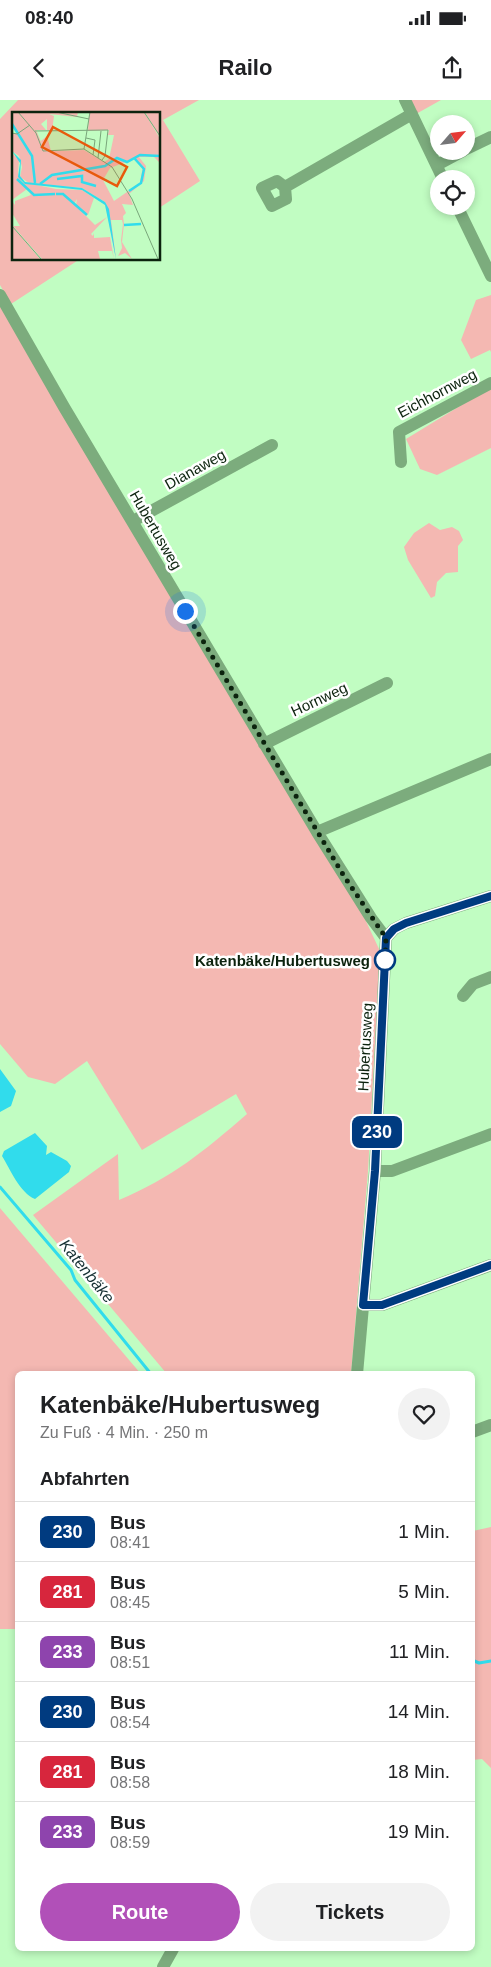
<!DOCTYPE html>
<html lang="de">
<head>
<meta charset="utf-8">
<style>
  :root { --surface:#fff; --page:#f2f2f2; --text:#202124; --muted:#757577; --line:#e0e0e0; --accent:#b150b8 }
  body { margin:0; font-family:Helvetica,sans-serif; background:var(--page); color:var(--text); height:100vh; display:flex; flex-direction:column; font-size:19px; white-space:nowrap }
  * { box-sizing:border-box; margin:0 }
  p { font-size:16px; color:var(--muted) }
  .icon { flex:none; width:28px; height:28px; fill:none; stroke:currentColor; stroke-width:2; stroke-linecap:round; stroke-linejoin:round }
  .map { position:relative; flex:1; overflow:hidden }
  .sheet { position:absolute; left:15px; top:1271px; width:460px; height:580px; display:flex; flex-direction:column; background:var(--surface); border-radius:8px; box-shadow:0 2px 8px #0003 }
  .sheet>* { flex:none }
  .badge { padding:0 10px; border-radius:8px; font-size:18px; line-height:32px }
  .needle { width:32px; rotate:62deg }
  .buttons { position:absolute; left:430px; top:15px; display:grid; gap:10px }
  .buttons a { display:grid; place-items:center; width:45px; height:45px; border-radius:50%; background:var(--surface); box-shadow:0 2px 8px #0003; font-size:25px }
  .you { position:absolute; width:25px; height:25px; margin:-12px; border:4px solid #fff; border-radius:50%; background:#1a73e8; box-shadow:0 0 0 8px #1a73e833 }
  .map>.badge { position:absolute; translate:-50% -50%; box-shadow:0 0 0 2px #fff }
  h2 { padding:0 25px; font-size:19px; line-height:45px }
  .round { display:grid; place-items:center; flex:none; width:52px; height:52px; border-radius:26px; background:var(--page) }
  .head { display:flex; align-items:center; justify-content:space-between; height:85px; padding:0 25px }
  h1 { font-size:24px; font-weight:600; line-height:38px }
  .button { display:flex; gap:10px; margin-top:auto; padding:10px 25px }
  .button a { flex:1; height:58px; border-radius:30px; background:var(--accent); color:#fff; font-size:20px; font-weight:600; line-height:58px; text-align:center }
  .button a+a { background:var(--page); color:var(--text) }
  ul { padding:0; list-style:none }
  li { display:flex; align-items:center; gap:15px; height:60px; padding:0 25px; border-top:1px solid var(--line) }
  li div { flex:1 }
  li b { display:block; font-size:19px }
  li em { font-style:normal }
  li .badge { min-width:55px; font-weight:700; text-align:center }
  .status { display:flex; justify-content:space-between; align-items:center; height:35px; padding:0 25px; background:var(--surface); direction:ltr }
  .status svg { height:14px; fill:currentColor }
  header { display:flex; justify-content:space-between; align-items:center; height:65px; padding:0 25px; background:var(--surface); font-size:22px; font-weight:600 }
  .map>svg:first-child { display:block }
  .green { fill:#f4b8b2 }
  .water { fill:#31dcec }
  .lines { fill:none; stroke-linecap:round; stroke-linejoin:round }
  .stream { stroke:#31dcec; stroke-width:3 }
  .minor { stroke:#7cac7d; stroke-width:12 }
  .line-casing { stroke:#fff; stroke-width:11 }
  .line { stroke:#003b80; stroke-width:8 }
  .walk { stroke:#0c230e; stroke-width:5; stroke-dasharray:0 9 }
  .stop-dot { fill:#fff; stroke:#003b80; stroke-width:2.5 }
  .labels { text-anchor:middle; dominant-baseline:central; stroke-width:5; stroke-linejoin:round; paint-order:stroke }
  .street-label { font-size:15px; fill:#0c230e; stroke:#fff }
  .stop-label { font-size:15px; font-weight:bold; fill:#0c230e; stroke:#fff; text-anchor:end }
  .water-label { font-size:16px; font-style:italic; fill:#152f32; stroke:#fff }
  .inset-river { fill:none; stroke:#31dcec; stroke-width:2.5 }
  .inset-road { fill:none; stroke:#79a67a; stroke-width:1 }
  .view { fill:#e8590c; fill-opacity:0.15; stroke:#e8590c; stroke-width:2.5 }
  .inset-edge { fill:none; stroke:#0c230e; stroke-width:2.5 }
</style>
</head>
<body>
<div class="status"><b>08:40</b><svg viewBox="0 0 49 12"><path d="M0 12V9h3v3zM5 12V6h3v6zM10 12V3h3v9zM15 12V0h3v12zM26 1h20v11H26zM47 4h2v5h-2z"/></svg></div>
<header><svg class="icon" aria-label="back" viewBox="0 0 24 24"><path d="M15 5l-7 7 7 7"/></svg>Railo<svg class="icon" aria-label="share" viewBox="0 0 24 24"><path d="M12 15V3M7 8l5-5 5 5M5 13v7h14v-7"/></svg></header>
<div class="map">
<svg width="491" height="1867" viewBox="0 0 491 1867">
  <rect width="100%" height="100%" fill="#c1fdc2"/>
  <path class="green" d="M18 0H199L163 20 200 81 159 108V14H14V159H80L11 204 0 185V19Z
    M410 0H441L416 14Z
    M491 195V252L490 250 471 259 461 240 476 200Z
    M0 199 364 817 380 851 368 1071 351 1274H167L33 1115 118 1054 119 1100C173 1077 203 1052 247 1014L236 994 142 1050 87 961 55 984 28 977 0 944Z
    M491 287V348L437 375 420 369 406 339Z
    M429 423 440 430 452 427 459 431 463 440 458 446V472L446 473 437 482 435 496 431 498 408 460 404 447 414 433Z
    M0 1108 141 1274H18L17 1529H0Z
    M491 1427V1668L482 1659 472 1660 473 1431Z"/>
  <path class="water" d="M0 969 16 991 11 1006 0 1012Z
    M35 1033 47 1046 46 1055 51 1052 67 1061 71 1066 69 1072 35 1099C20 1093 10 1069 2 1056L4 1051Z"/>
  <g class="lines">
    <path class="stream" d="M0 1087 71 1170 75 1180 151 1274
      M472 1560 479 1563 491 1561"/>
    <path class="minor" d="M405 0 443 79
      M466 49 491 37
      M437 65 463 51
      M285 87 286 99 272 106 262 88 277 81 285 87 412 14
      M457 106 491 176
      M0 195 64 307 317 732 371 818 386 838 375 1071 357 1274
      M401 362 399 332 491 283
      M133 421 272 345
      M264 644 387 583
      M317 732 491 659
      M386 838 394 829 406 823 491 796
      M463 896 473 884 491 877
      M375 1071H392L491 1034
      M363 1205H382L491 1165
      M472 1332 491 1325
      M163 1867 173 1849"/>
  </g>
  <g class="lines">
    <g class="line-casing">
      <path id="line" d="M491 796 406 823 394 829 386 838 375 1071 363 1205H382L491 1165"/>
    </g>
    <use href="#line" class="line"/>
    <path class="walk" d="M185 511 344 776 386 838 385 860"/>
  </g>
  <circle class="stop-dot" cx="385" cy="860" r="10"/>
  <g class="labels">
    <g class="street-label">
      <text transform="translate(437 293) rotate(-28)">Eichhornweg</text>
      <text transform="translate(195 369) rotate(-29)">Dianaweg</text>
      <text transform="translate(156 430) rotate(60)">Hubertusweg</text>
      <text transform="translate(319 599) rotate(-25)">Hornweg</text>
      <text transform="translate(365 947) rotate(-87)">Hubertusweg</text>
    </g>
    <g class="stop-label">
      <text x="370" y="860">Katenbäke/Hubertusweg</text>
    </g>
    <g class="water-label">
      <text transform="translate(87 1171) rotate(51)">Katenbäke</text>
    </g>
  </g>
  <g transform="translate(12 12)">
    <rect width="148" height="148" fill="#c1fdc2"/>
    <path d="M0 0H66L65 5 37 2 42 4 40 19 35 18V7L29 12 34 18H24L32 37 29 29 35 24 39 39 72 38 92 50 97 47 102 23H96L97 18 76 19 77 1H75L132 0 147 25V50L142 45H127L134 54 132 69 117 82 121 93 110 92 114 101 111 104 112 112 110 130 120 147 113 141 106 144 110 136 109 128 111 112 110 108H99L104 147 93 90 70 76 17 71 8 65 10 55 7 44 0 39V21L7 22 19 40 0 11ZM122 47 131 54 128 71 102 89 91 68 98 56ZM133 0H147V24ZM0 41 7 48 6 61 10 70 44 77 70 78 82 86 76 103 64 93 65 87 62 92 83 113 95 105 79 122 81 124 82 121V126L98 125 102 147 100 139H86L88 147H30L1 114H8L0 101V89L3 93V89L19 83 15 77 0 88ZM0 114 28 147H0Z" fill="#f4b8b2" fill-rule="evenodd"/>
    <path d="M0 39 9 48 8 64 13 70 70 76 93 90 97 97 104 147 93 93 70 78 13 72 6 65 8 51Z" fill="#31dcec"/>
    <path class="inset-river" d="M0 12 20 44 23 71M5 67 22 83 43 82M45 67 70 64V70L84 74M28 72 40 63 93 54 105 46 115 50 128 43 148 44M117 79 129 71 132 57 123 47M44 82H51L75 103M112 113 129 112"/>
    <path class="inset-road" d="M6 0 24 21 31 39 72 37 100 55 120 87 146 147M44 0 77 7M132 0 148 24M23 19 96 18 93 44 90 48M0 21 5 22 18 13M74 26 83 28 81 43M72 37 78 0M86 46 89 19M0 114 29 147"/>
    <path class="view" d="M41 15 115 55 105 74 30 35Z"/>
    <rect width="148" height="148" class="inset-edge"/>
  </g>
</svg>
<div class="buttons">
<a><svg class="needle" viewBox="-14 -14 28 28"><path d="M0-13l5 13h-10z" fill="#e53935"/><path d="M0 13l5-13h-10z" fill="#757577"/></svg></a>
<a><svg class="icon" aria-label="locate" viewBox="0 0 24 24"><circle cx="12" cy="12" r="6"/><path d="M12 2v4M12 18v4M2 12h4M18 12h4"/></svg></a>
</div>
<div class="you" style="left:185px;top:511px"></div>
<b class="badge" style="left:377px;top:1032px;background:#003b80;color:#fff">230</b>
<section class="sheet">
<div class="head"><div><h1>Katenbäke/Hubertusweg</h1><p>Zu Fuß · 4 Min. · 250 m</p></div><a class="round"><svg class="icon" aria-label="heart" viewBox="0 0 24 24"><path d="M12 20l-8-8c-3-5 5-10 8-4 3-6 11-1 8 4z"/></svg></a></div>
<h2>Abfahrten</h2>
<ul>
<li><span class="badge" style="background:#003b80;color:#fff">230</span><div><b>Bus</b><p>08:41</p></div><em>1 Min.</em></li>
<li><span class="badge" style="background:#d7263d;color:#fff">281</span><div><b>Bus</b><p>08:45</p></div><em>5 Min.</em></li>
<li><span class="badge" style="background:#8e44ad;color:#fff">233</span><div><b>Bus</b><p>08:51</p></div><em>11 Min.</em></li>
<li><span class="badge" style="background:#003b80;color:#fff">230</span><div><b>Bus</b><p>08:54</p></div><em>14 Min.</em></li>
<li><span class="badge" style="background:#d7263d;color:#fff">281</span><div><b>Bus</b><p>08:58</p></div><em>18 Min.</em></li>
<li><span class="badge" style="background:#8e44ad;color:#fff">233</span><div><b>Bus</b><p>08:59</p></div><em>19 Min.</em></li>
</ul>
<div class="button"><a>Route</a><a>Tickets</a></div>
</section>
</div>
</body>
</html>
